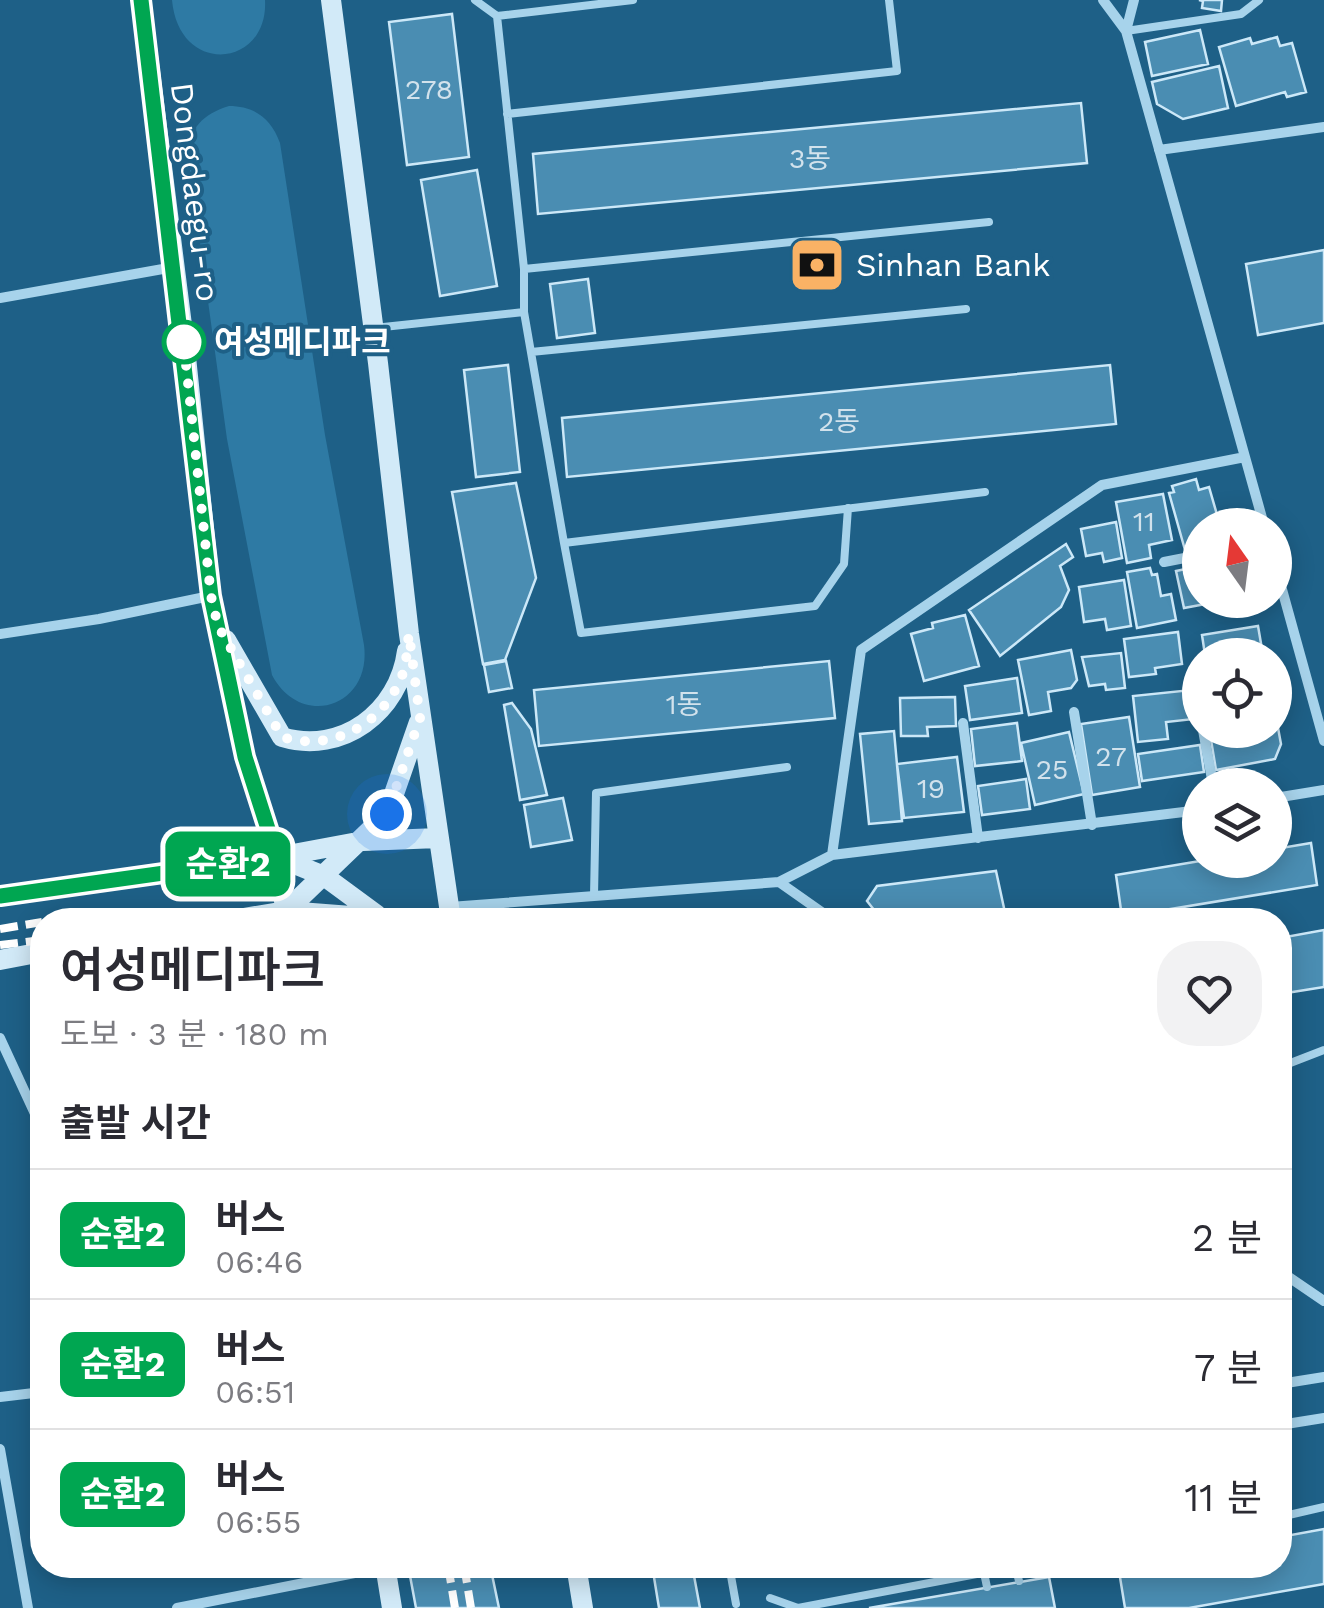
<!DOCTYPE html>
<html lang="ko">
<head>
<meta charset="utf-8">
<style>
  :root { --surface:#fff; --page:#f2f2f3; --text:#2b2b33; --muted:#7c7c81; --line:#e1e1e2 }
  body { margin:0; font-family:"Work Sans","Noto Sans KR",sans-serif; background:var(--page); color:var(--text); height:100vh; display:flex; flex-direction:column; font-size:38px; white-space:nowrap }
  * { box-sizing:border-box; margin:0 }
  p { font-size:32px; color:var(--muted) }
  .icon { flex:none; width:55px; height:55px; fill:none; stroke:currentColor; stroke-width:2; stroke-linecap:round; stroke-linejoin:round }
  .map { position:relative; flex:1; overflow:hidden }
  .panel { position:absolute; left:30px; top:908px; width:1262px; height:670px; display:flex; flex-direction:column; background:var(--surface); border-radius:40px; box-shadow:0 5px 25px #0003 }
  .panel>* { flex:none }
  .badge { padding:0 20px; border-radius:15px; font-size:35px; line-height:65px }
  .needle { width:65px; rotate:346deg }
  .buttons { position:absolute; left:1182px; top:508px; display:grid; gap:20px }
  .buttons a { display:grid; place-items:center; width:110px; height:110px; border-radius:50%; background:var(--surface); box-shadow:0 5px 25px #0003; font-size:50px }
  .you { position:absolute; width:50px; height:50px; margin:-25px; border:8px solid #fff; border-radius:50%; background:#1a73e8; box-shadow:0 0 0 15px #1a73e833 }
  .map>.badge { position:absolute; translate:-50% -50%; box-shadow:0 0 0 5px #fff }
  h2 { padding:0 30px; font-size:38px; line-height:90px }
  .round { display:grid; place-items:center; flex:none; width:105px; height:105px; border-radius:40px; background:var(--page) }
  .headline { display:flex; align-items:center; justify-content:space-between; height:170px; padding:0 30px }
  h1 { font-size:48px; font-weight:600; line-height:75px }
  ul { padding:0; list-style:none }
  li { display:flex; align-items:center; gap:30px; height:130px; padding:0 30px; border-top:2px solid var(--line) }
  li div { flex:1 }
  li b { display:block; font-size:38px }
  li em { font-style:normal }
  li .badge { min-width:110px; font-weight:700; text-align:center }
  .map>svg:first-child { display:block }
  .green { fill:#2e7aa4 }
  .building { fill:#4a8db2; stroke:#cce8f8; stroke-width:2.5 }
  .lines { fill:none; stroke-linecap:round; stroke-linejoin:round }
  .lane { stroke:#a7d3eb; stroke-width:8 }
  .street { stroke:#a7d3eb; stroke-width:10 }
  .secondary { stroke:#d2eaf8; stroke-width:20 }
  .rail { stroke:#fff; stroke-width:8; stroke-dasharray:18 8; stroke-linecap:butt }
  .line-casing { stroke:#fff; stroke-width:22 }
  .line { stroke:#00a651; stroke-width:15 }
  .walk { stroke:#fff; stroke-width:10; stroke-dasharray:0 18 }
  .stop-dot { fill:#fff; stroke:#00a651; stroke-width:5 }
  .labels { text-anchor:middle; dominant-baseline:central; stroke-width:8; stroke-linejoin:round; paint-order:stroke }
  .number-label { font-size:28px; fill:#d2e2ec }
  .street-label { font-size:32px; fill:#fff; stroke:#1e6087 }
  .poi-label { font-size:32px; fill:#fff; stroke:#1e6087; text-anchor:start }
  .stop-label { font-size:32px; font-weight:bold; fill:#fff; stroke:#1e6087; text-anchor:start }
</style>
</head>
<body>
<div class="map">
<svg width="1324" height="1608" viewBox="0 0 1324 1608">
  <rect width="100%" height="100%" fill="#1e6087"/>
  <path class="green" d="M172 0H265C269 68 179 77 172 0Z
    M229 106C254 106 271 118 280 143L325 435 364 645C372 707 301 730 272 675L227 439 188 156C189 128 203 114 229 106Z"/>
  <path class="building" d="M1199 0H1222L1221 11 1202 8 1203 1Z
    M452 14 469 157 407 165 389 22Z
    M1200 30 1208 64 1152 76 1145 42Z
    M1277 37 1280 46 1292 43 1306 92 1287 97 1285 92 1236 106 1219 47 1250 38 1252 44Z
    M1219 66 1228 108 1183 119 1157 104 1152 82Z
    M1081 103 1087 163 538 214 533 154Z
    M477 170 497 286 440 296 421 180Z
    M1324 250V323L1258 335 1246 264Z
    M588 279 595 333 557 338 550 284Z
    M508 365 520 472 476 477 464 370Z
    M1110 365 1116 424 567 477 562 418Z
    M1196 479 1199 490 1209 487 1220 525H1200V545L1185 550 1169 493 1174 492 1172 486Z
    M516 483 536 578 505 660 483 664 452 492Z
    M1163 494 1172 540 1149 545 1151 558 1127 563 1116 502Z
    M1116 522 1122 558 1104 562 1102 553 1086 556 1081 529Z
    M1066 544 1073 557 1060 566 1069 590 1061 607 1000 656 969 610Z
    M1200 566V600H1227L1184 608 1176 571Z
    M1150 568 1152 575 1157 574 1161 596 1171 594 1176 620 1137 628 1127 572Z
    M1124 580 1131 626 1107 630 1105 619 1084 622 1079 587Z
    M965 615 979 666 924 681 911 634 933 628 932 623Z
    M1258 626 1263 655H1205L1202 635Z
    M1178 632 1182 664 1155 668 1156 674 1129 677 1124 639Z
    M1071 650 1077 680 1071 688 1048 692 1051 711 1029 715 1018 660Z
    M1121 653 1125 688 1106 690 1105 684 1089 686 1082 657Z
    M506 661 512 688 489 692 484 665Z
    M829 661 835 718 539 746 534 690Z
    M1017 678 1022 713 970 720 965 686Z
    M1191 690 1194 719 1166 722 1168 739 1138 742 1133 696Z
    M955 697 956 726 927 727 928 736H901L900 698Z
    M512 703 531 729 547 795 520 800 504 705Z
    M1129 717 1140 787 1092 795 1081 724Z
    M1276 717 1281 744 1275 759 1216 770 1210 734 1214 730H1275Z
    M1017 723 1022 761 975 766 971 729Z
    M894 731 902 821 869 824 860 734Z
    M1069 732 1084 794 1035 805 1021 743Z
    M1200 745 1204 772 1142 781 1138 754Z
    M957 757 964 812 904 818 897 764Z
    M1026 779 1030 809 982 815 978 786Z
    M563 798 572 840 531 847 524 805Z
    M1311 843 1317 885 1122 917 1116 875 1206 860H1275V849Z
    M996 871 1004 908 946 920H882L867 901 877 886Z
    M1324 930V987L1280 994V938Z
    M1324 1529V1584L1189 1608H1125L1118 1565H1280V1537Z
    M408 1565H490L499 1608H416Z
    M652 1565H692L700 1608H659Z
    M1049 1577 1055 1608H869Z"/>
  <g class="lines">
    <path class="lane" d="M475 0 497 16 524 269
      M497 16 633 0
      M1126 31 1241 14 1259 0
      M507 114 897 71 889 0
      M524 312 564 543 985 492
      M374 328 524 312V269L989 222
      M531 352 966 309
      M564 543 581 633 815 606 844 564 848 508
      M594 896 596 793 787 767
      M1280 1067 1324 1050
      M1280 1517 1324 1507
      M729 1565 736 1604
      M1015 1565 1019 1581
      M987 1587 984 1573 988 1565
      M770 1598 798 1608 1024 1565"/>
    <path class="street" d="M1103 0 1126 31
      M1134 0 1126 31 1264 525
      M1159 150 1324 127
      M0 298 174 267
      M1164 562 1200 555
      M1275 564 1324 741
      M0 634 99 619 210 596
      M1196 685 1200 711
      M1074 712 1092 825
      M963 723 978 838
      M1203 730 1213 785
      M1275 798 1324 790
      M832 855 861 650 1102 485 1245 457
      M779 882 833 920
      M450 907 779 882 832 855 1200 810
      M0 1038 42 1129
      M1280 1271 1324 1301
      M1280 1384 1324 1377
      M0 1397 42 1392
      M1280 1425 1324 1418
      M0 1449 28 1608
      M177 1608 385 1567"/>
    <path class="secondary" d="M141 0 186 357 211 596 245 757 277 857 287 920
      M331 0 378 363 409 634 451 920
      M226 640 282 737C342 755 399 712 407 651
      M277 857 324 876 377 915
      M0 896 277 857 363 841 438 838
      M286 911 387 814 419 722
      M232 920 286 911 403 920
      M0 960 42 952
      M385 1565 392 1608
      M576 1565 583 1608"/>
    <path class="rail" d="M58 920 109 912 143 920
      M0 929 42 922
      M0 945 42 940
      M448 1565 455 1608
      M464 1565 471 1608"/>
  </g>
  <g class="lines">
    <g class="line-casing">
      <path id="line" d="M0 896 277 857 245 757 211 596 141 0"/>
    </g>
    <use href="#line" class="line"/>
    <path class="walk" d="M184 342 182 327 211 596 218 626 282 737C333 753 385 723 403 673 407 661 407 646 409 634L420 718 387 814"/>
  </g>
  <defs>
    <g id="bank-square" transform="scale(2.875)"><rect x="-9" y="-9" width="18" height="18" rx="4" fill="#fab265" stroke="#1e6087"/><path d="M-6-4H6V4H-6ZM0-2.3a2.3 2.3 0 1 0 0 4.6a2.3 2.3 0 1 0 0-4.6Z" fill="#111"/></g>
  </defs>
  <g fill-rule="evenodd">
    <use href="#bank-square" x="817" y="265"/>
  </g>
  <circle class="stop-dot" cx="184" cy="342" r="20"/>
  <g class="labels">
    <g class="number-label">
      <text x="429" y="89">278</text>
      <text x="810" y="158">3동</text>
      <text x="839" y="421">2동</text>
      <text x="1144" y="521">11</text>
      <text x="684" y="704">1동</text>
      <text x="1111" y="756">27</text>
      <text x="1052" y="769">25</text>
      <text x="931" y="788">19</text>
    </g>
    <g class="street-label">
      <text transform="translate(195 192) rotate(83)">Dongdaegu-ro</text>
    </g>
    <g class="poi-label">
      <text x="856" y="265">Sinhan Bank</text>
    </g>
    <g class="stop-label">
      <text x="214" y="342">여성메디파크</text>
    </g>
  </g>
</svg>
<div class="buttons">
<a><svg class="needle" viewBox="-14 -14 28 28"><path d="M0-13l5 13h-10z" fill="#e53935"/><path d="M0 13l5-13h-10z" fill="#7c7c81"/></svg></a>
<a><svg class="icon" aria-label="locate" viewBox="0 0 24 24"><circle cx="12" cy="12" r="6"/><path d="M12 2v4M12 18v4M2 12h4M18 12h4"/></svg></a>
<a><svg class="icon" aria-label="layers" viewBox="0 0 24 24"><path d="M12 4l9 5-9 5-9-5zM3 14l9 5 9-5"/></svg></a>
</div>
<div class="you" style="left:387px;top:814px"></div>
<b class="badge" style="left:228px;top:864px;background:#00a651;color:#fff">순환2</b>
<section class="panel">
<div class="headline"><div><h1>여성메디파크</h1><p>도보 · 3 분 · 180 m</p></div><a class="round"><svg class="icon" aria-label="heart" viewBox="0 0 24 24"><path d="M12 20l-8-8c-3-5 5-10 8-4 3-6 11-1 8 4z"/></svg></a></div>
<h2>출발 시간</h2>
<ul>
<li><span class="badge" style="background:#00a651;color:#fff">순환2</span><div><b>버스</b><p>06:46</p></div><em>2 분</em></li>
<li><span class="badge" style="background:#00a651;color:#fff">순환2</span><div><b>버스</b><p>06:51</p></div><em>7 분</em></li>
<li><span class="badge" style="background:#00a651;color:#fff">순환2</span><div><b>버스</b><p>06:55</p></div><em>11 분</em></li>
</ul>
</section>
</div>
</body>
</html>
